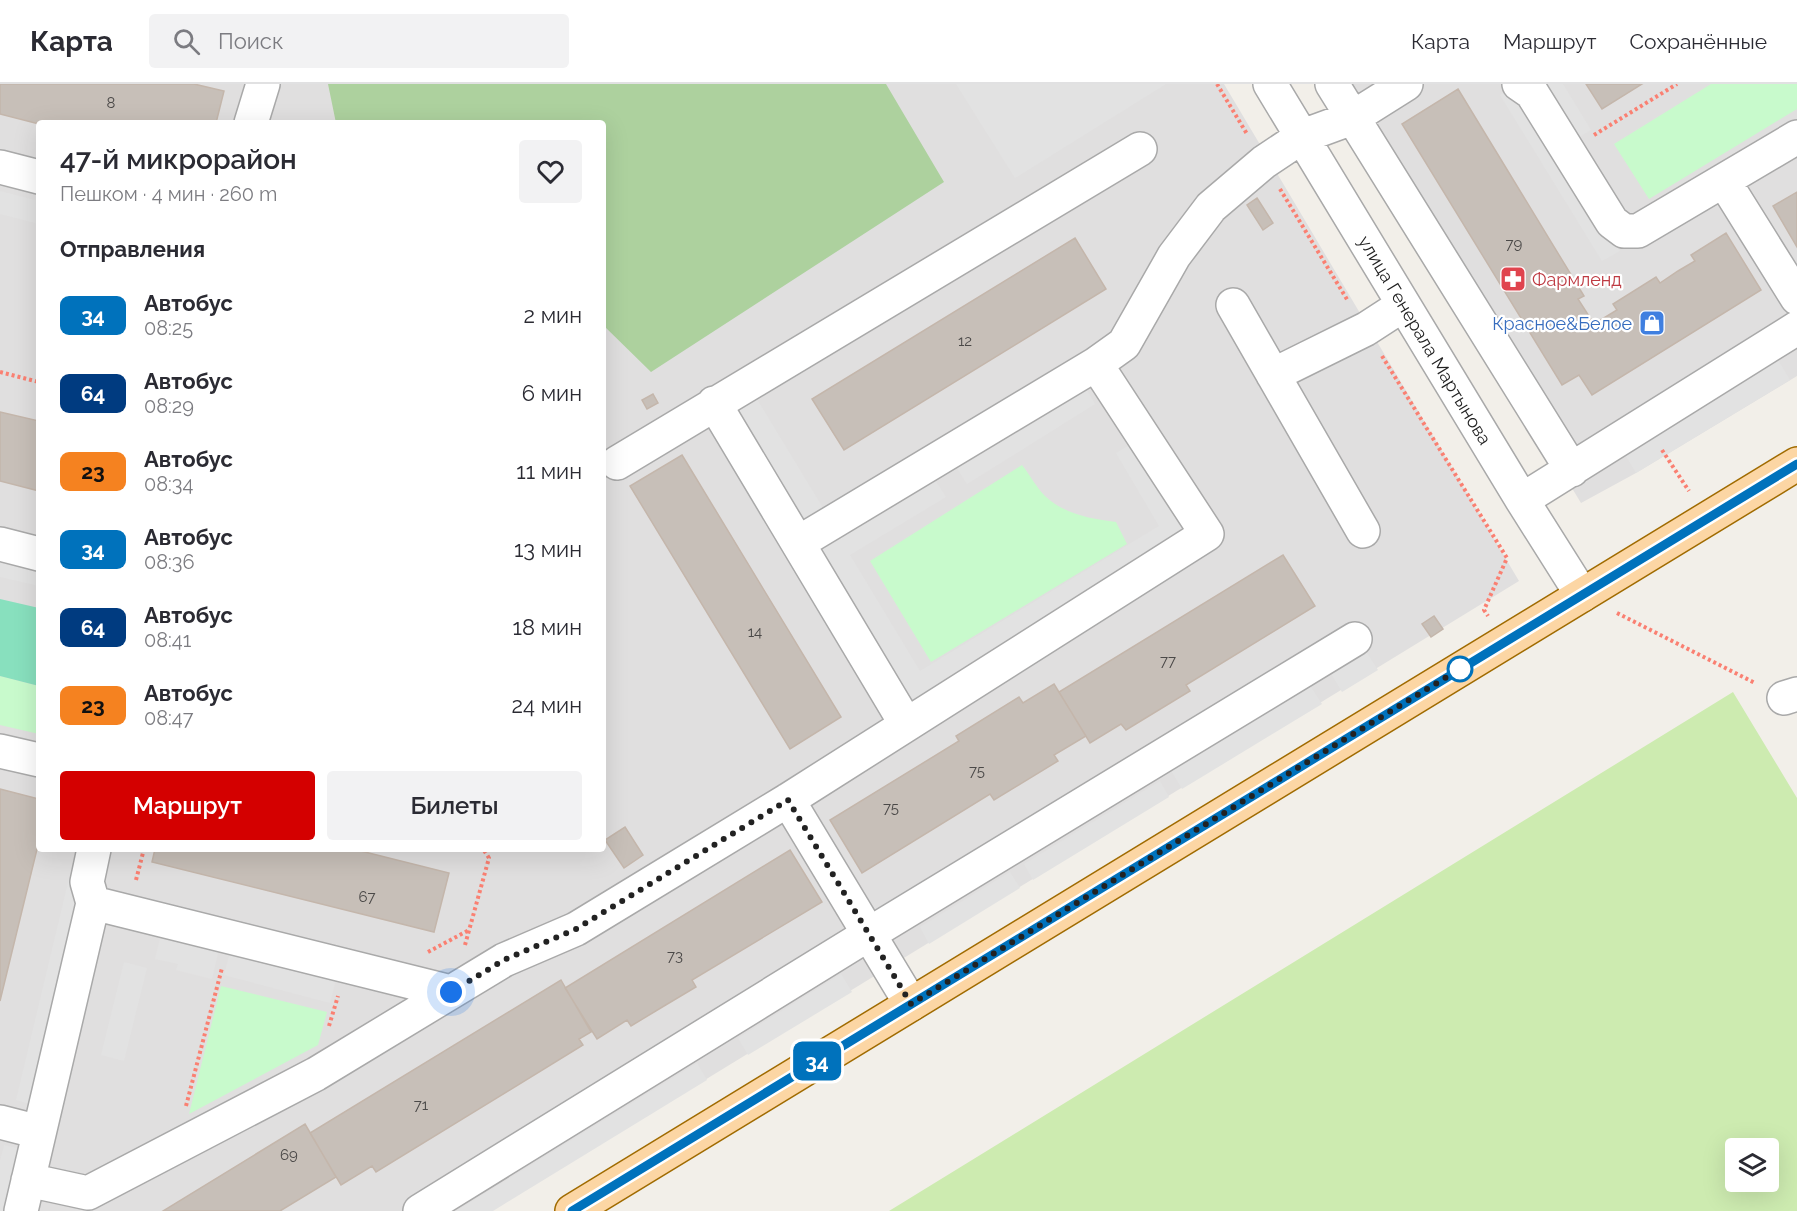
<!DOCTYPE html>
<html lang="ru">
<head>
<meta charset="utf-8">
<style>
  :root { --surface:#fff; --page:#f2f2f3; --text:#2b2b33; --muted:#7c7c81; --line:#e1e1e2; --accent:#d40000 }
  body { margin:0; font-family:Raleway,sans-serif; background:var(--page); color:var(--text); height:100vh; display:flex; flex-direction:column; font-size:22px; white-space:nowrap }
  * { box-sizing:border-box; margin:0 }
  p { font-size:20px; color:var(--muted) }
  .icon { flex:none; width:33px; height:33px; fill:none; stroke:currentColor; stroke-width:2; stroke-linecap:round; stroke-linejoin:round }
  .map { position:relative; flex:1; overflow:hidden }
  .panel { position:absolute; left:36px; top:36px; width:570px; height:732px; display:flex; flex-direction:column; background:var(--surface); border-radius:6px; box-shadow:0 6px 24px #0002 }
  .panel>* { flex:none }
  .badge { padding:0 12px; border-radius:9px; font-size:21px; line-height:39px }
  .tools { position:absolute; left:1725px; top:1054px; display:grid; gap:12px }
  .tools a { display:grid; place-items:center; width:54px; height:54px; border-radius:6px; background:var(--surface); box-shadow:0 6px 24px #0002; font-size:30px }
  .you { position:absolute; width:30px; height:30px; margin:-15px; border:4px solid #fff; border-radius:50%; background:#1a73e8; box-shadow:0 0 0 9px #1a73e833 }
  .map>.badge { position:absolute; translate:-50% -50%; box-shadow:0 0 0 3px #fff }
  h2 { padding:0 24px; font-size:22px; line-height:54px }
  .round { display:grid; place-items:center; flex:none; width:63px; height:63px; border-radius:6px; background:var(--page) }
  .head { display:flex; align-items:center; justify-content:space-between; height:102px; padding:0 24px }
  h1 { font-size:28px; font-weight:600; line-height:45px }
  .action { display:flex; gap:12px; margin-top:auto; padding:12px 24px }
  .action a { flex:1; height:69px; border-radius:6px; background:var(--accent); color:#fff; font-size:24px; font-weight:600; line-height:69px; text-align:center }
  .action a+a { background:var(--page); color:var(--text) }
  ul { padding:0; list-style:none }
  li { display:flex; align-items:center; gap:18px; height:78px; padding:0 24px }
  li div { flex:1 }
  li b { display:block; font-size:22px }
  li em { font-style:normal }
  li .badge { min-width:66px; font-weight:700; text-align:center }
  header { display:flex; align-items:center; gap:36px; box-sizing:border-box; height:84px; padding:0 30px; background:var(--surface); border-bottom:2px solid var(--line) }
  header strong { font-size:28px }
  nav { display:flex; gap:33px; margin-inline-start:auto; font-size:21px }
  .search { width:420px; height:54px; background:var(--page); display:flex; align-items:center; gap:15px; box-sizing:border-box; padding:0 21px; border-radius:6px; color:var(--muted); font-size:22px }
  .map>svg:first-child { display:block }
  .residential { fill:#e0dfdf; fill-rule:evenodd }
  .grass { fill:#cdebb0; fill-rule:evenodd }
  .forest { fill:#add19e }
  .park { fill:#c8facc }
  .pitch { fill:#88e0be }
  .parking { fill:#e2e2e2 }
  .building { fill:#c7bfb8; stroke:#c4b6ab; stroke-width:1.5 }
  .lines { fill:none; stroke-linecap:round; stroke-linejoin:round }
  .minor-casing { stroke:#a9a9a9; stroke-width:36 }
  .major-casing { stroke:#a06b00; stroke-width:36 }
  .path { stroke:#fa8072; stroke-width:4; stroke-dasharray:3 3; stroke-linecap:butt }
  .minor { stroke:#fff; stroke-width:33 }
  .major { stroke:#fcd6a4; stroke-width:33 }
  .line-casing { stroke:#fff; stroke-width:14 }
  .line { stroke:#0072bc; stroke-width:9 }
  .walk { stroke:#222; stroke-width:6; stroke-dasharray:0 10.8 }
  .stop-dot { fill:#fff; stroke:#0072bc; stroke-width:3 }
  .labels { text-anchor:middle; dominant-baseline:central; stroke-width:4.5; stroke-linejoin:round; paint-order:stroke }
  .number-label { font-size:15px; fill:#4b4948 }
  .health-label { font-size:18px; fill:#be3a42; stroke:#fff; text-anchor:start }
  .shop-label { font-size:18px; fill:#366cbe; stroke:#fff; text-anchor:end }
  .street-label { font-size:18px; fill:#222; stroke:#fff }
</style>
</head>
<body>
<header>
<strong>Карта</strong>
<div class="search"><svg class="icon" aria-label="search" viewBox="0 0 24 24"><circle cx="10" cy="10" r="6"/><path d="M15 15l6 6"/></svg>Поиск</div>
<nav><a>Карта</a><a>Маршрут</a><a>Сохранённые</a></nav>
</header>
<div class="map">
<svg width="1797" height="1127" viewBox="0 0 1797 1127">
  <rect width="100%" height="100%" fill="#f2efe9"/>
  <path class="residential" d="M0 0H1224L1519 497 491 1127H0ZM39 39H603V765H39Z
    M1327 0H1797V292L1636 389 1581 419Z"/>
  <path class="grass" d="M1733 608 1797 714V1127H889ZM1736 1065H1768V1098H1736Z"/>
  <path class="forest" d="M328 0H886L944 98 651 288 603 241V39H336Z"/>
  <path class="park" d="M1711 0H1797V25L1649 115 1614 60Z
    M1022 381C1030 391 1036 403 1045 412 1064 430 1091 435 1116 438L1127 460 931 578 870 477Z
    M0 592 39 602V650L0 641Z
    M221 902 327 928 318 961 189 1030Z"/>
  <path class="pitch" d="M0 515 39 524V602L0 592Z"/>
  <path class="parking" d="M956 0H1166L1015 94Z
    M1518 0 1620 167 1602 177 1500 11Z
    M1529 0H1563L1591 46 1566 61Z
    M0 107 39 117V140L0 130Z
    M1778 276 1790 296 1636 389 1624 369Z
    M1084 301 1095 320 967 400 955 381Z
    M755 312 823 424 803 437 734 325Z
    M1133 359 1187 450 909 619 818 467 935 396 946 413 850 471 920 587 1159 442 1116 369Z
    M0 470 39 479V502L0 493Z
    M1365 566 1378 586 1342 608 1330 588Z
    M1309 600 1322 620 1182 705 1170 685Z
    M1160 697 1169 713 1033 796 1024 780Z
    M76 765H90L30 1020 16 1016Z
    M1010 788 1020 804 929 860 920 843Z
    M161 851 219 865 212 895 176 886 178 880 155 875Z
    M230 868 336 895 330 919 224 891Z
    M124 878 147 884 124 977 101 971Z
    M841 890 852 908 748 971 738 954Z
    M697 979 707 996 493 1127H456Z
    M4 1061 22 1065 7 1127H0V1076Z"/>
  <path class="building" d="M0 0H194L224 7 216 39 39 40 0 30Z
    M1586 0H1642L1602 25Z
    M1458 5 1584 212 1578 215 1594 240 1617 226 1613 220 1656 193 1660 199 1678 187 1695 177 1691 171 1726 149 1761 206 1592 311 1579 291 1562 301 1402 40Z
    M1797 108V163L1773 122Z
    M1257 114 1273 139 1263 146 1247 121Z
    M1075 154 1106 205 844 366 812 315Z
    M653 310 658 319 647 325 642 316Z
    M0 328 39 337V407L0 397Z
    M682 371 841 633 790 665 630 402Z
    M1283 471 1315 522 1186 601 1190 607 1126 646 1121 640 1090 659 1059 608Z
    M1434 532 1443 545 1431 553 1422 540Z
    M1054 600 1086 652 1054 671 1058 677 994 716 990 710 862 789 830 736 959 657 956 652 1019 613 1023 619Z
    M0 705 39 715V757L0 917Z
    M625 743 643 771 624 784 605 756Z
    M155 765H353L449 789 434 848 152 778Z
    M790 766 822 818 692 896 696 903 664 922 631 942 627 936 597 955 565 904Z
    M561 896 591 948 579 955 583 961 376 1088 372 1082 341 1101 310 1049Z
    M305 1040 336 1093 280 1127H163Z"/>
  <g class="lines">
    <g class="minor-casing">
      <path id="minor" d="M1270 0 1522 416 1582 511
        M1332 0 1572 386
        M1519 0 1532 9 1612 138 1624 147H1638L1797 53
        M251 39 263 0
        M0 83 39 93
        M1724 97 1797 214
        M1233 221 1363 447
        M1273 291 1366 245 1403 221
        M714 319 906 640
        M617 379 1140 65
        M1522 416 1797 244
        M798 459 1096 280 1124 260 1174 172 1211 123 1264 78 1303 52 1352 34 1406 0
        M0 460 39 470
        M1784 614 1797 610
        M0 667 39 676
        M788 716 911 920
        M93 819 451 908
        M0 1038 39 1048
        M28 1096 88 1109 316 990 504 876 576 845 788 716 1207 450 1096 280
        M21 1127 93 819 87 798 94 765
        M420 1127 869 850 1355 555"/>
    </g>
    <g class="major-casing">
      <path id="major" d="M572 1127 1797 380"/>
    </g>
    <path class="path" d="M1217 0 1247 50
      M1594 51 1677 0
      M1280 105 1348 217
      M1382 272 1507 474 1484 526 1488 532
      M0 288 39 298
      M1662 366 1689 407
      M1617 529 1755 599
      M136 796 144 765
      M465 861 489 774 483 765
      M428 868 469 846
      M329 942 338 912
      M186 1022 222 884"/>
    <use href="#minor" class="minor"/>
    <use href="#major" class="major"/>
  </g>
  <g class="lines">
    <g class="line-casing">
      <path id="line" d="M572 1127 1797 380"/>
    </g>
    <use href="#line" class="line"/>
    <path class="walk" d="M451 908 504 876 576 845 788 716 911 920 1460 585"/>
  </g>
  <defs>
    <g id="pharmacy-square" transform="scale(1.35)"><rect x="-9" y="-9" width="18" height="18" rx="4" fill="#e0444e" stroke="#fff"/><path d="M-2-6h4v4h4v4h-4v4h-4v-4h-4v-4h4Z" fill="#fff"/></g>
    <g id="shop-square" transform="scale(1.35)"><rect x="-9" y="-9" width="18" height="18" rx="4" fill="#3f7fe0" stroke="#fff"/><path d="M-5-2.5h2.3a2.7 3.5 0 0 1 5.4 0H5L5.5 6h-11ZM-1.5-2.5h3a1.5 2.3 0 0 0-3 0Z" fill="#fff"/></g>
  </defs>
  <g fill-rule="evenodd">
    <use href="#pharmacy-square" x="1513" y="195"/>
    <use href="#shop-square" x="1652" y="239"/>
  </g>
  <circle class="stop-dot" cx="1460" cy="585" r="12"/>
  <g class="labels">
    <g class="number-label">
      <text x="111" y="19">8</text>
      <text x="1514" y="160">79</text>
      <text x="965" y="257">12</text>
      <text x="755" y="548">14</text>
      <text x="1168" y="577">77</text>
      <text x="977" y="687">75</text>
      <text x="891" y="724">75</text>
      <text x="367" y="813">67</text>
      <text x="675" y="872">73</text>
      <text x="421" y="1021">71</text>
      <text x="289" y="1071">69</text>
    </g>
    <g class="health-label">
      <text x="1532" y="195">Фармленд</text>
    </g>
    <g class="shop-label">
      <text x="1632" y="239">Красное&amp;Белое</text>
    </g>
    <g class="street-label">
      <text transform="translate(1425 256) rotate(59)">улица Генерала Мартынова</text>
    </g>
  </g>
</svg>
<div class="tools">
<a><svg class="icon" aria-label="layers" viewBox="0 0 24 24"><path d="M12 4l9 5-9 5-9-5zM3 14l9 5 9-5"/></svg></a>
</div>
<div class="you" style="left:451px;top:908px"></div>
<b class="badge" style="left:817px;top:977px;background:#0072bc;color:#fff">34</b>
<section class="panel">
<div class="head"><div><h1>47-й микрорайон</h1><p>Пешком · 4 мин · 260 m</p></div><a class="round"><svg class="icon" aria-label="heart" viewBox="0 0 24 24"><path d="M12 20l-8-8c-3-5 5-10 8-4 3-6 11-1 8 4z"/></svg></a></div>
<h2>Отправления</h2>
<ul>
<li><span class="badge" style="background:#0072bc;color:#fff">34</span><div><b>Автобус</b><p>08:25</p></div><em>2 мин</em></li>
<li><span class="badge" style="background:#003b80;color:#fff">64</span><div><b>Автобус</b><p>08:29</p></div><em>6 мин</em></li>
<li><span class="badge" style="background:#f58220;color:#111">23</span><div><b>Автобус</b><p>08:34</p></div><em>11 мин</em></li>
<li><span class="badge" style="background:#0072bc;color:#fff">34</span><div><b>Автобус</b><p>08:36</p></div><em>13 мин</em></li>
<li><span class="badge" style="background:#003b80;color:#fff">64</span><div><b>Автобус</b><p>08:41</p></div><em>18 мин</em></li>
<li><span class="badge" style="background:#f58220;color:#111">23</span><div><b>Автобус</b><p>08:47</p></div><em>24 мин</em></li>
</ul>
<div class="action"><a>Маршрут</a><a>Билеты</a></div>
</section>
</div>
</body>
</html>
